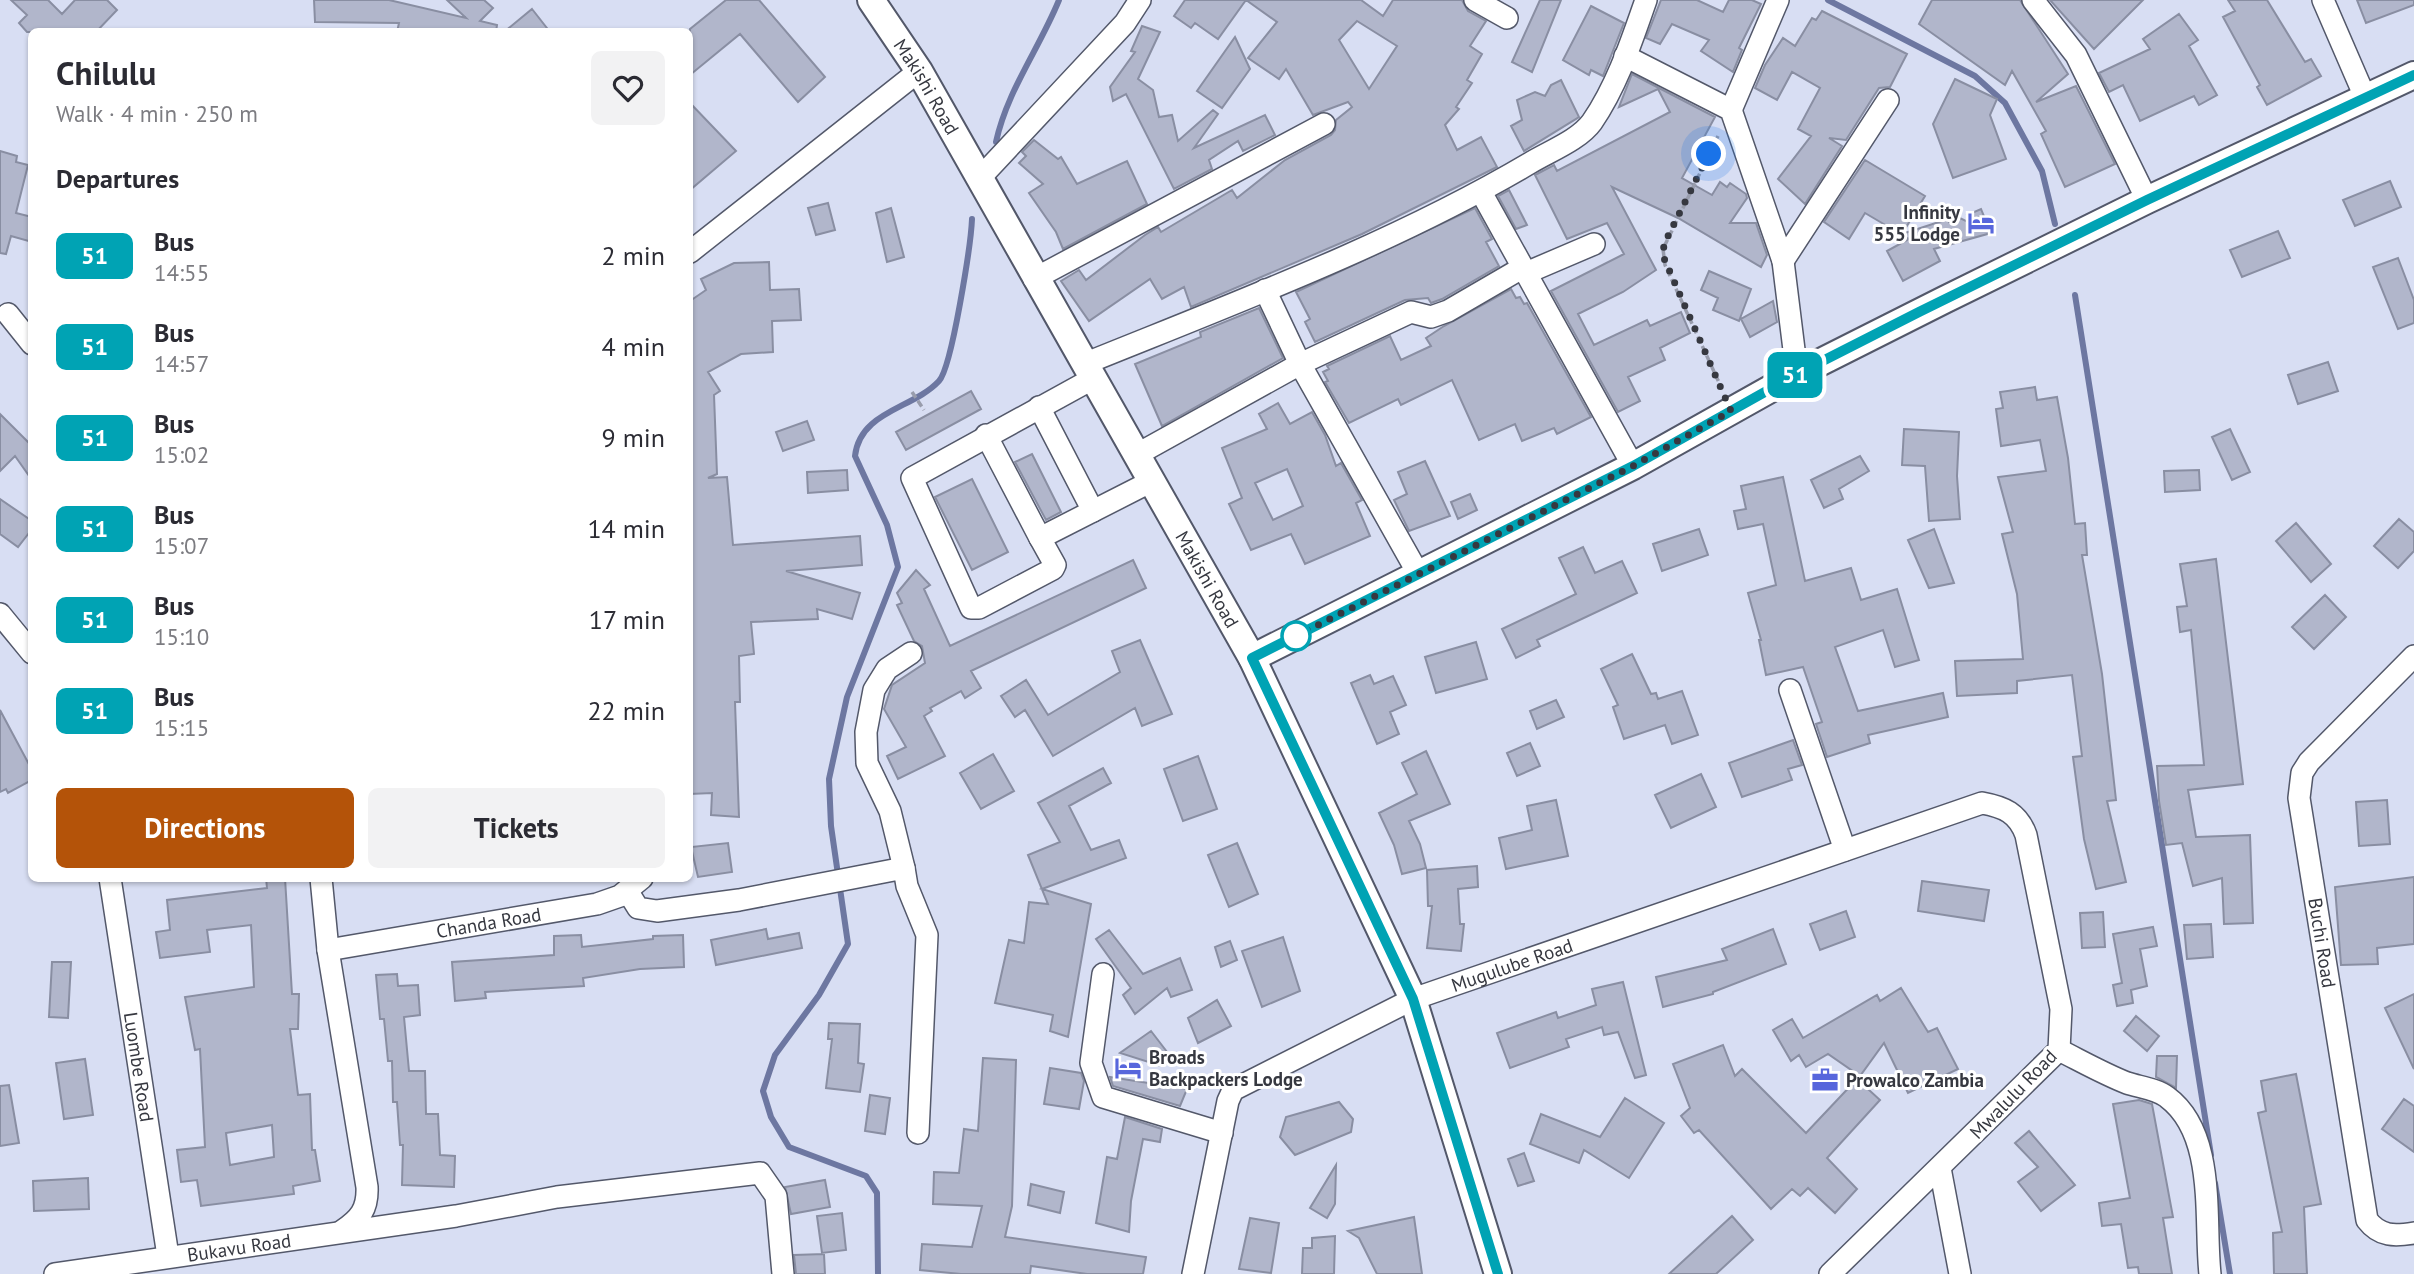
<!DOCTYPE html>
<html lang="en">
<head>
<meta charset="utf-8">
<style>
  :root { --surface:#fff; --page:#f2f2f3; --text:#2b2b33; --muted:#7c7c81; --accent:#b45309 }
  body { margin:0; font-family:"PT Sans",sans-serif; background:var(--page); color:var(--text); height:100vh; display:flex; flex-direction:column; font-size:26px; white-space:nowrap }
  * { box-sizing:border-box; margin:0 }
  p { font-size:23px; color:var(--muted) }
  .icon { flex:none; width:38px; height:38px; fill:none; stroke:currentColor; stroke-width:2; stroke-linecap:round; stroke-linejoin:round }
  .map { position:relative; flex:1; overflow:hidden }
  .sheet { position:absolute; left:28px; top:28px; width:665px; height:854px; display:flex; flex-direction:column; background:var(--surface); border-radius:10px; box-shadow:0 2px 5px #0004 }
  .sheet>* { flex:none }
  .badge { padding:0 14px; border-radius:10px; font-size:24px; line-height:46px }
  .you { position:absolute; width:35px; height:35px; margin:-18px; border:5px solid #fff; border-radius:50%; background:#1a73e8; box-shadow:0 0 0 10px #1a73e833 }
  .map>.badge { position:absolute; translate:-50% -50%; box-shadow:0 0 0 4px #fff }
  h2 { padding:0 28px; font-size:26px; line-height:63px }
  .round { display:grid; place-items:center; flex:none; width:74px; height:74px; border-radius:10px; background:var(--page) }
  .headline { display:flex; align-items:center; justify-content:space-between; height:119px; padding:0 28px }
  h1 { font-size:33px; font-weight:800; line-height:52px }
  .button { display:flex; gap:14px; margin-top:auto; padding:14px 28px }
  .button a { flex:1; height:80px; border-radius:10px; background:var(--accent); color:#fff; font-size:28px; font-weight:800; line-height:80px; text-align:center }
  .button a+a { background:var(--page); color:var(--text) }
  ul { padding:0; list-style:none }
  li { display:flex; align-items:center; gap:21px; height:91px; padding:0 28px }
  li div { flex:1 }
  li b { display:block; font-size:26px }
  li em { font-style:normal }
  li .badge { min-width:77px; font-weight:700; text-align:center }
  .map>svg:first-child { display:block }
  .lines { fill:none; stroke-linecap:round; stroke-linejoin:round }
  .stream { stroke:#6d77a1; stroke-width:6 }
  .building { fill:#b1b6cb; stroke:#898ea2; stroke-width:2; fill-rule:evenodd }
  .minor-casing { stroke:#53586a; stroke-width:24 }
  .major-casing { stroke:#53586a; stroke-width:30 }
  .path { stroke:#989cac; stroke-width:3.5; stroke-dasharray:7 3.5; stroke-linecap:butt }
  .minor { stroke:#fff; stroke-width:21 }
  .major { stroke:#fff; stroke-width:26 }
  .line-casing { stroke:#fff; stroke-width:16 }
  .line { stroke:#00a3b4; stroke-width:10 }
  .walk { stroke:#363840; stroke-width:7; stroke-dasharray:0 12.6 }
  .stop-dot { fill:#fff; stroke:#00a3b4; stroke-width:3.5 }
  .labels { text-anchor:middle; dominant-baseline:central; stroke-width:6; stroke-linejoin:round; paint-order:stroke }
  .street-label { font-size:19px; fill:#363840; stroke:#fff }
  .poi-label { font-size:19px; font-weight:bold; fill:#363840; stroke:#fff; text-anchor:start }
</style>
</head>
<body>
<div class="map">
<svg width="2414" height="1274" viewBox="0 0 2414 1274">
  <rect width="100%" height="100%" fill="#d8def3"/>
  <g class="lines">
    <path class="stream" d="M1828 0 1975 76 2005 103 2042 171 2055 224
      M996 142C1007 91 1039 49 1059 0
      M2075 295 2211 1155
      M2215 1183 2230 1274
      M878 1274 877 1193 866 1176 789 1147 771 1117 763 1091 775 1055 819 995 848 944 831 826 829 779 847 697 898 567 887 525 855 456C860 411 913 409 939 381 952 367 971 243 972 219"/>
  </g>
  <path class="building" d="M11 0H48L62 14 75 0H107L117 10 96 32H27L19 23 27 15Z
    M314 0H389L466 18 447 0H484L493 8 480 21 497 25 496 32H397L399 23 315 22Z
    M726 0H759L825 77 798 102 740 34 690 75V29Z
    M1185 0H1361L1383 16 1393 0H1462L1468 11 1486 21 1470 46 1482 54 1467 80 1472 83 1456 107 1459 109 1445 125 1457 150 1481 137 1497 167 1362 234 1191 307 1184 287 1162 299 1150 279 1089 321 1061 281 1079 270 1086 280 1145 235 1158 227 1161 232 1232 190 1237 198 1285 160 1331 135 1335 130 1336 120 1352 107 1348 102 1313 115 1286 69 1279 79 1248 58 1277 22 1246 0 1218 39 1195 23 1191 28 1174 16ZM1357 21 1397 46 1369 89 1339 40Z
    M1540 0H1561L1532 72 1512 62Z
    M1661 0H1697L1723 12 1729 0H1752L1761 4 1739 48 1742 50 1733 72 1701 51 1709 40 1672 24 1660 44 1646 38Z
    M1932 0H2020L2068 74 2036 102 2076 86 2115 164 2065 187 2041 134 2046 131 2012 71 2005 85 1919 24Z
    M2050 0H2143L2094 49Z
    M2228 0H2267L2305 62 2311 59 2321 76 2267 105 2257 87 2260 85 2223 17 2235 11Z
    M2357 0H2414V5L2366 23Z
    M1591 6 1624 23 1603 76 1591 70 1589 75 1563 60Z
    M532 9 550 32H504Z
    M1822 11 1907 54 1890 87 1879 88 1846 140 1829 138 1842 146 1805 204 1778 179 1811 136 1798 129 1820 88 1792 72 1777 100 1755 88 1765 65 1783 38 1795 46 1812 18 1816 20Z
    M2179 14 2198 40 2189 46 2217 95 2199 105 2194 96 2140 121 2123 85 2109 92 2099 73 2150 49 2143 39Z
    M1142 26 1160 32 1138 79 1153 90 1159 117 1172 115 1178 141 1213 110 1218 114 1194 148 1265 115 1275 135 1243 151 1238 141 1209 160 1212 169 1174 189 1126 94 1113 101 1110 87 1135 52 1131 51Z
    M1235 37 1250 69 1222 108 1197 91Z
    M1632 74 1715 117 1682 178 1712 195 1720 182 1727 187 1730 183 1746 194 1747 198 1730 223H1756L1767 255 1761 267 1678 218 1612 187 1656 270 1623 292 1578 314 1594 345 1647 320 1650 326 1681 312 1690 333 1660 348 1665 360 1628 377 1640 401 1618 412 1551 291 1624 254 1607 223 1567 239 1535 175 1554 165 1557 171 1670 112 1658 89 1619 107Z
    M1955 79 1997 99 1990 115 2006 159 1953 178 1933 124Z
    M1561 80 1579 117 1524 151 1511 126 1522 120 1517 100 1535 92 1545 96 1551 85Z
    M690 103 736 151 690 190Z
    M1034 140 1058 159 1061 157 1077 184 1127 161 1147 204 1063 249 1056 232 1029 193 1043 184 1019 163 1026 156 1022 152Z
    M0 151 17 156 16 162 28 165 16 213 32 217V242L11 236 6 254 0 253Z
    M1865 160 1925 196 1902 234 1948 219 1949 222 1960 218 1970 223 1967 215 1981 209 1991 233 1934 249 1940 261 1903 281 1887 251 1909 239 1865 213 1849 239 1824 222Z
    M2390 181 2401 207 2355 226 2343 200Z
    M1509 190 1527 225 1516 229 1498 196Z
    M828 203 835 230 816 235 808 208Z
    M891 208 904 257 887 262 876 213Z
    M1475 208 1492 239 1486 242 1499 266 1442 299 1431 303 1428 298 1405 300 1315 342 1305 322 1310 319 1296 292Z
    M2278 231 2290 258 2242 277 2230 250Z
    M2398 258 2414 300V323L2398 329 2373 267Z
    M769 262 770 290 799 289 801 320 772 321 773 352 741 354 708 372 720 391 714 395 717 474 708 478 727 477 733 545 860 536 862 565 786 571 860 593 852 619 817 609 818 619 751 622 754 654 739 656 740 702H735L739 817 711 815 712 793 690 794V301L706 290 701 279 734 263Z
    M1709 271 1751 289 1739 321 1713 310 1718 298 1701 290Z
    M1511 289 1516 298 1520 297 1524 304 1527 303 1591 417 1557 434 1554 428 1522 441 1515 424 1479 440 1452 380 1401 405 1398 399 1349 423 1325 382 1328 381 1323 372 1329 369 1327 366 1390 336 1401 360 1431 346 1426 338 1444 326Z
    M1773 301 1777 322 1750 337 1741 319Z
    M1259 308 1283 358 1162 426 1135 364 1201 337 1200 332Z
    M2328 362 2338 391 2298 404 2288 375Z
    M2035 387 2037 400 2057 397 2068 458 2075 524 2085 523 2087 555H2082L2102 674 2116 800 2107 801 2126 882 2096 889 2084 839 2073 757 2082 756 2072 675 2017 681V693L1957 696 1955 661 2023 659 2017 594 2002 534 2013 532 1998 477 2046 471 2040 440 2001 446 1996 409 2003 408 2000 392Z
    M971 391 981 409 906 450 896 432Z
    M1278 403 1290 424 1312 412 1325 435 1336 466 1341 463 1362 500 1356 503 1370 536 1305 564 1291 534 1251 550 1229 504 1242 498 1222 448 1267 429 1259 414ZM1287 469 1303 506 1273 520 1255 483Z
    M0 414 32 446V480L15 456 0 471Z
    M807 421 814 440 783 451 776 432Z
    M1904 429 1959 432 1957 476 1960 519 1929 521 1925 466 1902 465Z
    M2230 429 2250 472 2232 480 2212 437Z
    M1032 454 1061 512 1046 520 1015 462Z
    M1860 456 1869 471 1839 489 1843 499 1824 508 1811 480Z
    M1425 461 1450 516 1409 531 1394 500 1407 494 1398 472Z
    M847 470 848 490 808 493 807 472Z
    M2199 470 2200 490 2165 492 2164 471Z
    M1783 477 1805 581 1851 568 1861 600 1897 589 1919 660 1895 667 1883 630 1835 647 1858 711 1943 693 1948 717 1868 735 1870 743 1827 757 1816 724 1822 722 1803 667 1766 675 1759 640H1761L1748 593 1776 585 1763 524 1738 529 1734 511 1746 509 1741 486Z
    M972 479 1008 552 972 570 935 497Z
    M1470 494 1477 510 1458 519 1451 502Z
    M0 499 32 521V529L18 547 0 534Z
    M2399 519 2414 532V551L2398 568 2374 546Z
    M2296 523 2331 564 2311 582 2276 541Z
    M1699 529 1708 555 1662 571 1653 544Z
    M1934 529 1954 583 1929 588 1908 540Z
    M1583 547 1595 573 1622 561 1637 593 1537 640 1540 646 1516 658 1502 629 1576 594 1559 558Z
    M2216 559 2243 784 2188 790 2196 837 2250 835 2253 923 2224 924 2222 878 2193 886 2182 843 2166 845 2159 801 2157 766 2204 765 2191 630 2180 632 2177 607 2187 606 2180 564Z
    M1133 560 1146 588 971 671 981 688 965 698 961 691 930 708 932 711 924 716 945 756 898 779 887 756 906 747 884 709 892 685 925 663 922 646 914 641 897 605 902 603 897 593 916 570 930 585 924 589 950 646Z
    M2325 595 2346 617 2314 649 2292 627Z
    M1140 640 1172 714 1142 726 1135 708 1053 756 1025 710 1015 717 1001 696 1026 680 1048 715 1120 672 1112 651Z
    M1476 642 1487 679 1436 693 1425 657Z
    M1632 654 1651 694 1656 693 1658 699 1682 691 1698 735 1672 744 1665 725 1624 739 1613 707 1618 705 1601 669Z
    M1370 675 1374 684 1393 676 1406 705 1390 712 1399 734 1377 744 1351 683Z
    M1556 700 1564 717 1537 729 1530 711Z
    M0 710 32 770V780L8 793 6 789 0 792Z
    M1793 740 1802 765 1788 769 1792 780 1742 797 1729 763Z
    M1530 743 1540 766 1517 776 1507 753Z
    M1426 751 1450 804 1409 821 1420 844 1426 868 1402 874 1394 845 1379 813 1417 794 1402 763Z
    M993 754 1014 791 981 809 960 773Z
    M1198 756 1217 809 1183 821 1164 769Z
    M1103 768 1111 783 1069 806 1091 850 1119 840 1126 858 1042 889 1091 904 1068 1037 1050 1031 1053 1015 995 1003 1009 940 1024 943 1029 902 1048 904 1028 855 1060 842 1038 803Z
    M1701 774 1716 807 1671 828 1655 795Z
    M1556 800 1568 856 1506 869 1499 838 1532 830 1527 806Z
    M2387 800 2390 844 2359 846 2356 802Z
    M728 843 732 872 698 877 691 847Z
    M1237 843 1258 894 1229 907 1208 855Z
    M1477 866 1478 887 1458 889 1460 924H1464L1461 951 1427 948 1432 906H1428L1427 870Z
    M2414 877V944L2377 948 2378 964 2341 965 2335 887Z
    M266 878H285L292 994H299L298 1029H290L298 1095 310 1094 312 1150H315L320 1181 293 1186 294 1194 201 1206 197 1180 181 1182 177 1150 205 1147 200 1049 195 1050 185 997 254 987 251 925 207 930 210 952 160 958 156 932 170 930 167 900 267 888ZM272 1125 274 1157 230 1165 226 1133Z
    M1922 881 1989 890 1984 921 1918 911Z
    M1846 911 1855 937 1820 950 1810 924Z
    M2103 912 2105 947 2082 948 2080 913Z
    M2211 924 2213 957 2187 959 2184 925Z
    M2153 927 2157 946 2140 949 2147 986 2131 990 2133 1003 2117 1006 2113 985 2122 983 2113 934Z
    M766 929 768 939 799 933 802 948 716 965 711 940Z
    M1773 929 1786 964 1713 992V994L1663 1007 1656 977 1727 960 1722 949Z
    M1109 930 1143 974 1180 958 1192 990 1171 997 1167 988 1135 1014 1123 995 1131 988 1096 939Z
    M581 935 582 947 653 939V936L683 935 684 967 640 969 583 978 584 986 485 992 486 998 455 1001 452 962 554 955V936Z
    M1283 937 1300 991 1262 1007 1242 951Z
    M1230 941 1237 960 1221 967 1215 947Z
    M52 962H71L68 1018 49 1017Z
    M397 974 398 986 418 985 420 1015 404 1017 409 1071H425L426 1114H438L440 1155 455 1156 454 1187 402 1185 403 1145H400L397 1102H393L392 1061H388L384 1019H380L376 975Z
    M1623 982 1646 1075 1635 1078 1618 1032 1604 1035 1602 1027 1566 1039 1569 1047 1510 1068 1497 1033 1556 1012 1558 1018 1596 1005 1592 989Z
    M1901 988 1928 1032 1937 1028 1958 1069 1908 1093 1884 1043 1860 1076 1828 1054 1806 1067 1799 1055 1791 1061 1773 1030 1792 1019 1803 1038 1877 995 1880 1001Z
    M2414 994V1069L2385 1008Z
    M1217 1000 1231 1026 1198 1043 1188 1018Z
    M2136 1016 2159 1036 2147 1051 2124 1031Z
    M829 1023 860 1024 858 1063 864 1064 860 1092 826 1088 832 1039H828Z
    M1151 1031 1174 1061 1161 1066 1120 1053Z
    M1723 1045 1735 1076 1742 1069 1806 1133 1857 1079 1880 1100 1827 1158 1857 1189 1835 1213 1808 1188 1800 1196 1792 1189 1771 1209 1699 1130 1694 1133 1681 1116 1690 1108 1673 1064Z
    M2157 1056H2177L2176 1088 2156 1077Z
    M983 1058 1016 1060 1012 1206 1005 1237 1146 1257 1143 1274H1087L1031 1266 1030 1274H961L920 1270 922 1244 972 1247 982 1206 933 1204 934 1172 959 1173 964 1129 978 1131Z
    M85 1059 93 1115 64 1119 56 1063Z
    M1050 1068 1081 1073 1084 1081 1079 1109 1044 1104Z
    M2296 1074 2321 1204 2304 1207 2307 1274H2274L2273 1233 2282 1232 2258 1113 2266 1111 2261 1081Z
    M1110 1077 1187 1089 1180 1106 1113 1086Z
    M9 1085 19 1143 0 1146V1086Z
    M870 1095 890 1098 885 1134 865 1131Z
    M1625 1098 1664 1123 1629 1178 1584 1150 1579 1163 1530 1144 1541 1114 1600 1137Z
    M2404 1099 2414 1106V1152L2382 1129Z
    M2139 1100 2152 1104 2173 1217 2163 1218 2172 1274H2139L2138 1267 2128 1268 2121 1224 2102 1226 2099 1203 2130 1198 2113 1104Z
    M1339 1102 1353 1119 1351 1132 1295 1155 1280 1137 1286 1117Z
    M1125 1117 1162 1129 1160 1142 1143 1139 1131 1201 1129 1232 1096 1223 1107 1157 1117 1159Z
    M2029 1131 2075 1185 2041 1211 2018 1182 2038 1167 2015 1143Z
    M1524 1153 1534 1181 1518 1186 1508 1159Z
    M1336 1165 1335 1204 1327 1218 1310 1208Z
    M88 1178 89 1209 34 1211 33 1181Z
    M825 1180 830 1207 791 1214 785 1187Z
    M1031 1184 1064 1192 1060 1213 1028 1205Z
    M842 1213 846 1250 822 1253 817 1216Z
    M1732 1216 1753 1240 1716 1274H1669Z
    M1414 1217 1422 1274H1377L1359 1238 1348 1231Z
    M1250 1218 1279 1223 1271 1273 1239 1269Z
    M1335 1236 1334 1274H1302L1303 1248H1312V1238Z
    M824 1254 825 1274H796L794 1255Z"/>
  <g class="lines">
    <g class="minor-casing">
      <g id="minor">
        <path d="M1475 0 1507 18"/>
        <path d="M2033 0 2076 55 2147 200"/>
        <path d="M2323 0 2365 97"/>
        <path d="M1625 56 1731 110 1783 261 1797 374"/>
        <path d="M1731 110 1778 0"/>
        <path d="M979 179 1125 23 1140 0"/>
        <path d="M1481 192 1633 466"/>
        <path d="M690 252 919 71"/>
        <path d="M1783 261 1888 100"/>
        <path d="M1526 273 1594 244"/>
        <path d="M1034 279 1324 124"/>
        <path d="M1265 290 1300 364 1419 575"/>
        <path d="M8 314 32 344"/>
        <path d="M1084 364C1232 304 1393 244 1530 163 1550 151 1579 140 1592 122 1617 86 1632 40 1646 0"/>
        <path d="M1094 378 912 478 971 608H979L1053 569 1055 565 1040 538 1150 482"/>
        <path d="M1039 407 1093 511"/>
        <path d="M986 435 1040 538"/>
        <path d="M1136 455 1300 364 1411 312 1431 317 1448 311 1522 268"/>
        <path d="M0 614 32 653"/>
        <path id="s1" d="M2414 656 2309 762 2302 773 2299 798 2367 1220C2380 1237 2395 1236 2414 1233"/>
        <path d="M1790 690 1845 850"/>
        <path d="M904 868 890 811 867 763 866 732 874 690 887 669 911 653"/>
        <path id="s2" d="M110 878 168 1256"/>
        <path d="M321 878 328 950 367 1187C368 1209 360 1219 342 1231"/>
        <path d="M628 892 638 908 657 911 739 900 904 868 907 886 927 935 918 1133"/>
        <path id="s3" d="M328 950 597 904 620 896 642 878"/>
        <path d="M1103 974 1091 1063 1103 1097 1222 1133"/>
        <path d="M2059 1050C2081 1061 2104 1074 2127 1083 2139 1087 2157 1089 2167 1097 2217 1134 2204 1220 2210 1274"/>
        <path d="M1940 1168 1960 1274"/>
        <path id="s4" d="M55 1274 456 1216 557 1197 760 1173 776 1196 783 1274"/>
        <path id="s5" d="M1193 1274 1228 1101 1233 1090 1413 999 1982 803C2004 807 2018 813 2026 835L2061 1009 2059 1050 1830 1274"/>
      </g>
    </g>
    <g class="major-casing">
      <g id="major">
        <path id="s6" d="M871 0 919 71 1252 658 1413 999 1498 1274"/>
        <path d="M1252 658 1633 466 1797 374 1944 300 2147 200 2414 75"/>
      </g>
    </g>
    <path class="path" d="M1718 136 1663 249 1665 265 1722 389
      M912 392 924 410"/>
    <use href="#minor" class="minor"/>
    <use href="#major" class="major"/>
  </g>
  <g class="lines">
    <g class="line-casing">
      <path id="line" d="M1498 1274 1413 999 1252 658 1633 466 1797 374 1919 312 2147 200 2414 75"/>
    </g>
    <use href="#line" class="line"/>
    <path class="walk" d="M1296 636 1633 466 1731 411 1663 256 1664 244 1709 154"/>
  </g>
  <defs>
    <g id="hotel-bare" transform="scale(2.1)"><path d="M-6-4.5h1.5V1H6V5H4.5V3h-9V5H-6ZM-4 0a1.8 1.8 0 1 1 3.6 0ZM.5 0V-2.5h3Q6-2.5 6 0Z" fill="#5766dc" stroke="#fff" stroke-width="2.5" paint-order="stroke"/></g>
    <g id="office-bare" transform="scale(2.1)"><path d="M-6-3h4V-5.5h4V-3h4V5H-6ZM-1-4.5V-3h2v-1.5ZM-6 0V1H6V0Z" fill="#5766dc" stroke="#fff" stroke-width="2.5" paint-order="stroke"/></g>
  </defs>
  <g fill-rule="evenodd">
    <use href="#hotel-bare" x="1981" y="223"/>
    <use href="#hotel-bare" x="1128" y="1068"/>
    <use href="#office-bare" x="1825" y="1080"/>
  </g>
  <circle class="stop-dot" cx="1296" cy="636" r="14"/>
  <g class="labels">
    <g class="street-label">
      <text stroke="none"><textPath href="#s6" startOffset="103">Makishi Road</textPath></text>
      <text stroke="none"><textPath href="#s6" startOffset="670">Makishi Road</textPath></text>
      <text stroke="none"><textPath href="#s3" startOffset="163">Chanda Road</textPath></text>
      <text stroke="none"><textPath href="#s1" startOffset="334">Buchi Road</textPath></text>
      <text stroke="none"><textPath href="#s5" startOffset="495">Mugulube Road</textPath></text>
      <text stroke="none"><textPath href="#s2" startOffset="191">Luombe Road</textPath></text>
      <text transform="translate(2013 1094) rotate(-46)">Mwalulu Road</text>
      <text stroke="none"><textPath href="#s4" startOffset="186">Bukavu Road</textPath></text>
    </g>
    <g class="poi-label">
      <text x="1960" y="212" text-anchor="end">Infinity<tspan x="1960" dy="22">555 Lodge</tspan></text>
      <text x="1149" y="1057">Broads<tspan x="1149" dy="22">Backpackers Lodge</tspan></text>
      <text x="1846" y="1080">Prowalco Zambia</text>
    </g>
  </g>
</svg>
<div class="you" style="left:1709px;top:154px"></div>
<b class="badge" style="left:1795px;top:375px;background:#00a3b4;color:#fff">51</b>
<section class="sheet">
<div class="headline"><div><h1>Chilulu</h1><p>Walk · 4 min · 250 m</p></div><a class="round"><svg class="icon" aria-label="heart" viewBox="0 0 24 24"><path d="M12 20l-8-8c-3-5 5-10 8-4 3-6 11-1 8 4z"/></svg></a></div>
<h2>Departures</h2>
<ul>
<li><span class="badge" style="background:#00a3b4;color:#fff">51</span><div><b>Bus</b><p>14:55</p></div><em>2 min</em></li>
<li><span class="badge" style="background:#00a3b4;color:#fff">51</span><div><b>Bus</b><p>14:57</p></div><em>4 min</em></li>
<li><span class="badge" style="background:#00a3b4;color:#fff">51</span><div><b>Bus</b><p>15:02</p></div><em>9 min</em></li>
<li><span class="badge" style="background:#00a3b4;color:#fff">51</span><div><b>Bus</b><p>15:07</p></div><em>14 min</em></li>
<li><span class="badge" style="background:#00a3b4;color:#fff">51</span><div><b>Bus</b><p>15:10</p></div><em>17 min</em></li>
<li><span class="badge" style="background:#00a3b4;color:#fff">51</span><div><b>Bus</b><p>15:15</p></div><em>22 min</em></li>
</ul>
<div class="button"><a>Directions</a><a>Tickets</a></div>
</section>
</div>
</body>
</html>
